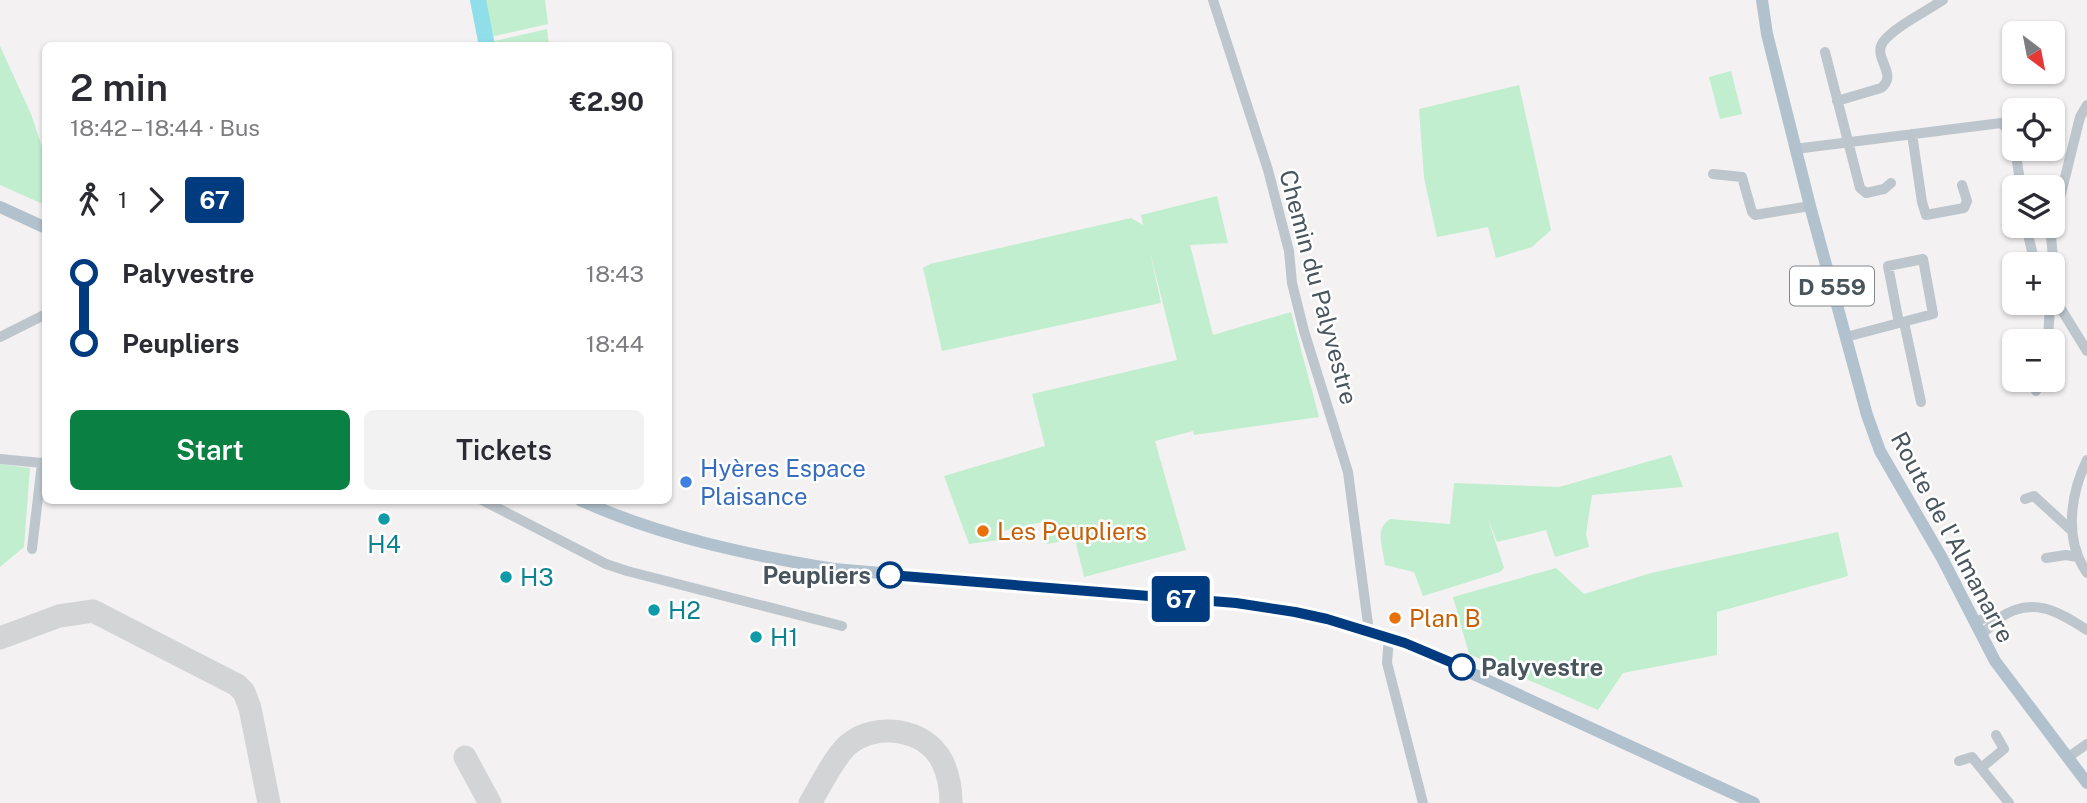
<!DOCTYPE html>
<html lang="en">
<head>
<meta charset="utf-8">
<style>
  :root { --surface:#fff; --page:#f2f2f3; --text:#2b2b33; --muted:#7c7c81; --accent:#0b8043 }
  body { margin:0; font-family:"Public Sans",sans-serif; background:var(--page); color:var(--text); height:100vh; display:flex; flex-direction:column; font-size:26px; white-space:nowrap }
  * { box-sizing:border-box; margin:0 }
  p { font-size:23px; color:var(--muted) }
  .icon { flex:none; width:38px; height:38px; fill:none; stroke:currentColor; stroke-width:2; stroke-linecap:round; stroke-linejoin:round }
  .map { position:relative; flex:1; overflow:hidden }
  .details { position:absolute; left:42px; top:42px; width:630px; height:462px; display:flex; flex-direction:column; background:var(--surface); border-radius:10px; box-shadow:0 2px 5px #0004 }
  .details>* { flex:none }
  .badge { padding:0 14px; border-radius:5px; font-size:24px; line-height:46px }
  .needle { width:46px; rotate:148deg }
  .fabs { position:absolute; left:2002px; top:21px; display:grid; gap:14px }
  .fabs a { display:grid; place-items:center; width:63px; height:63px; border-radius:10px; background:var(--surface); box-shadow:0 2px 5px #0004; font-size:35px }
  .map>.badge { position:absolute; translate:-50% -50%; box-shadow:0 0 0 4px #fff }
  .legs { display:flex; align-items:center; gap:10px; height:77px; padding:0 28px; font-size:23px }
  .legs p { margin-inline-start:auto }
  .summary { display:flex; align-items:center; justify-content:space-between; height:119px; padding:0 28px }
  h1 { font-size:38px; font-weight:600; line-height:52px }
  .primary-button { display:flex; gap:14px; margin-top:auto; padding:14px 28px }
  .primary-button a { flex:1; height:80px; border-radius:10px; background:var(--accent); color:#fff; font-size:28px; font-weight:600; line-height:80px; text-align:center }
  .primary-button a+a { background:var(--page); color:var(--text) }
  ul { padding:0 28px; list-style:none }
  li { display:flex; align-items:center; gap:24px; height:70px; font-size:26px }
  li i { display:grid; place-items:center; width:10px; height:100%; margin:0 9px; background:currentColor }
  li i::after { content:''; width:18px; height:18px; margin:-9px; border:5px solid; border-radius:50%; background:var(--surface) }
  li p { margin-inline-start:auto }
  li:first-child i { background:linear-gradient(#0000 50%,currentColor 0) }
  li:last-child i { background:linear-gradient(currentColor 50%,#0000 0) }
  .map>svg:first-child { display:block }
  .green { fill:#c1eecf }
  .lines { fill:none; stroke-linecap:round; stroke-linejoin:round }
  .river { stroke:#90dee9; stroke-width:16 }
  .taxiway { stroke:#d3d4d6; stroke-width:23 }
  .minor { stroke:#bdc6cc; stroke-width:10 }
  .major { stroke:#b1c2ce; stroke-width:12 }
  .line-1-casing { stroke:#fff; stroke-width:16 }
  .line-1 { stroke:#003b80; stroke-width:10 }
  .shop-dot { fill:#3f7fe0; stroke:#fff; stroke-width:2.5 }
  .culture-dot { fill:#0f9aa8; stroke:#fff; stroke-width:2.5 }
  .food-dot { fill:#e8710a; stroke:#fff; stroke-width:2.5 }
  .stop-1-dot { fill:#fff; stroke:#003b80; stroke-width:3.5 }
  .labels { text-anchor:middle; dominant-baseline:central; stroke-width:5; stroke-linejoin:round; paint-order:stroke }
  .shield { fill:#fff; stroke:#80888e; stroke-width:2 }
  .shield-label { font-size:23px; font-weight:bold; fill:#49555d }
  .street-label { font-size:24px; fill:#49555d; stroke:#fff }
  .shop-label { font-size:24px; fill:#366cbe; stroke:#fff; text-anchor:start }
  .food-label { font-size:24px; fill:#c56008; stroke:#fff; text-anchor:start }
  .culture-label { font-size:24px; fill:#0d838f; stroke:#fff; text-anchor:start }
  .stop-label { font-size:24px; font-weight:bold; fill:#49555d; stroke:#fff; text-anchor:end }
</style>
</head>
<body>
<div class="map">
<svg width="2087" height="803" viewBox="0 0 2087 803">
  <rect width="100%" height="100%" fill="#f3f1f1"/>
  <path class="green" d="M484 0H545L548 24 490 37Z
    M547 29 549 45H490V42Z
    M0 46 31 114 45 156V205L0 185Z
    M1731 71 1742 114 1720 119 1709 77Z
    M1519 85 1551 230 1532 247 1496 258 1488 227 1437 237 1424 178 1419 109Z
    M1217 196 1228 243 1190 245 1213 335 1291 312 1319 417 1194 435 1193 431 1155 441 1186 550 1084 577 1075 539 1047 544 1042 522 998 532 999 540 969 544 944 476 1045 446 1032 394 1177 360 1150 252 1161 303 942 351 923 268 930 264 1131 218 1143 225 1141 215Z
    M1671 455 1683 487 1592 495 1586 534 1589 547 1555 557 1546 530 1497 542 1487 516 1504 568 1500 572 1423 596 1414 572 1385 565C1383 548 1374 529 1390 519L1450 524 1454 483 1559 487Z
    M0 464 30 468 24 547 0 567Z
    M1838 532 1848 576 1717 612V655L1623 673 1598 710 1469 654 1453 597 1556 568 1584 594 1651 573Z"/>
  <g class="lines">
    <path class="river" d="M478 0 487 46"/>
    <path class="taxiway" d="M0 638 59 616 93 611 237 685 244 692 250 708 269 803
      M465 757 490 803
      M810 803C820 787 835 755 849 744 876 722 925 728 942 761 949 775 951 788 951 803"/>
    <path class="minor" d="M1213 0 1268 170 1289 251 1292 283 1304 331 1348 472 1368 624 1366 630
      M1825 52 1860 188 1866 193 1884 189 1891 183
      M1837 101 1881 88C1899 74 1872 58 1883 42 1894 27 1927 11 1943 0
      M1912 134 1922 202 1926 215 1964 208 1967 201 1962 185
      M1795 149 2001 123 2009 130 2014 145
      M2015 149 2021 187
      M1713 174 1742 177 1752 212 1755 215 1810 206
      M2026 226 2035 264
      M2053 280 2055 277 2051 237 2054 222 2080 117 2087 105
      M2053 296 2087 351
      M1904 322 1921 402
      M0 337 46 314
      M1846 337 1933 314 1923 259 1888 266 1899 323
      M2048 341 2050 303
      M2036 391 2041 380
      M0 459 42 463 45 462
      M2087 460C2070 495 2064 540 2087 573
      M2025 499 2034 496 2071 530
      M482 500 606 564 627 571 842 626
      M32 549 42 463
      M2046 558 2066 555 2077 557
      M1975 623 1984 618 1998 619
      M1981 634C1988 630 1992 624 1998 619 2031 595 2058 611 2087 630
      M1389 637 1387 663 1423 803
      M2067 758 2087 744
      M1959 761 1972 757 2009 803
      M1981 768 2004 749 1996 735"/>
    <path class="major" d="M1762 0 1767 34 1810 206 1867 415 1880 451 1942 558 1995 661 2087 783
      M0 207 46 228
      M580 500C659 536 748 555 834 569L1236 603 1327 619 1419 649 1754 803"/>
  </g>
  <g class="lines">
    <g class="line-1-casing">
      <path id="line-1" d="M890 575 1236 603 1295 612 1327 619 1405 643 1462 667"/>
    </g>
    <use href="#line-1" class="line-1"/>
  </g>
  <circle class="shop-dot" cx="686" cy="482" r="7"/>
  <g class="culture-dot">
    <circle cx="384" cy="519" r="7"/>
    <circle cx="506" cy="577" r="7"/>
    <circle cx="654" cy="610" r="7"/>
    <circle cx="756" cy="637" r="7"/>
  </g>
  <g class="food-dot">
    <circle cx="983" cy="531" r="7"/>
    <circle cx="1395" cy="618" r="7"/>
  </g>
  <g class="stop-1-dot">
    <circle cx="890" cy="575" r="12"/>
    <circle cx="1462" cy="667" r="12"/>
  </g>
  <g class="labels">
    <rect class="shield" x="1790" y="266.5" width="84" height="39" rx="5"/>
    <g class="shield-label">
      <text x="1832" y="286">D 559</text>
    </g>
    <g class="street-label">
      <text transform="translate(1319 287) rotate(75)">Chemin du Palyvestre</text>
      <text transform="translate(1953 537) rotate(62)">Route de l'Almanarre</text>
    </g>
    <g class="shop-label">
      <text x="700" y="468">Hyères Espace<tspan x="700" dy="28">Plaisance</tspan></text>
    </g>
    <g class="food-label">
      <text x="997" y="531">Les Peupliers</text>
      <text x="1409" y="618">Plan B</text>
    </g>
    <g class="culture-label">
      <text x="384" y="544" text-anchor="middle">H4</text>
      <text x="520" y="577">H3</text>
      <text x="668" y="610">H2</text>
      <text x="770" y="637">H1</text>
    </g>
    <g class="stop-label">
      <text x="871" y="575">Peupliers</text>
      <text x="1481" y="667" text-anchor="start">Palyvestre</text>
    </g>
  </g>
</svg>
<div class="fabs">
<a><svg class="needle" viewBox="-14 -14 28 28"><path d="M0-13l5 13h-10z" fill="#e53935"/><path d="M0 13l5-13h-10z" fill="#7c7c81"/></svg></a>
<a><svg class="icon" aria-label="locate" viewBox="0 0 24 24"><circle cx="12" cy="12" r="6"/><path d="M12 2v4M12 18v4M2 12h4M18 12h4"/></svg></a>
<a><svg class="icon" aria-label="layers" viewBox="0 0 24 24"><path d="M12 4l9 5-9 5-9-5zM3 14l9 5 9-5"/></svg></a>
<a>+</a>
<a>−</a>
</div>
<b class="badge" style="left:1181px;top:599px;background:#003b80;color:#fff">67</b>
<section class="details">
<div class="summary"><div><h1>2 min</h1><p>18:42 – 18:44 · Bus</p></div><b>€2.90</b></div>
<div class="legs"><svg class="icon" aria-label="walk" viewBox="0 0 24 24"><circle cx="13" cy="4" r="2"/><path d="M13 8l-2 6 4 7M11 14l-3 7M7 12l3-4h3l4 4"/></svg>1<svg class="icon" aria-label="forward" viewBox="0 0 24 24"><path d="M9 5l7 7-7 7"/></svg><b class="badge" style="background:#003b80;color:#fff">67</b></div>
<ul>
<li><i style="color:#003b80"></i><b>Palyvestre</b><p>18:43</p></li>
<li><i style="color:#003b80"></i><b>Peupliers</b><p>18:44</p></li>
</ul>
<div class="primary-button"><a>Start</a><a>Tickets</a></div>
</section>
</div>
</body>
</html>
